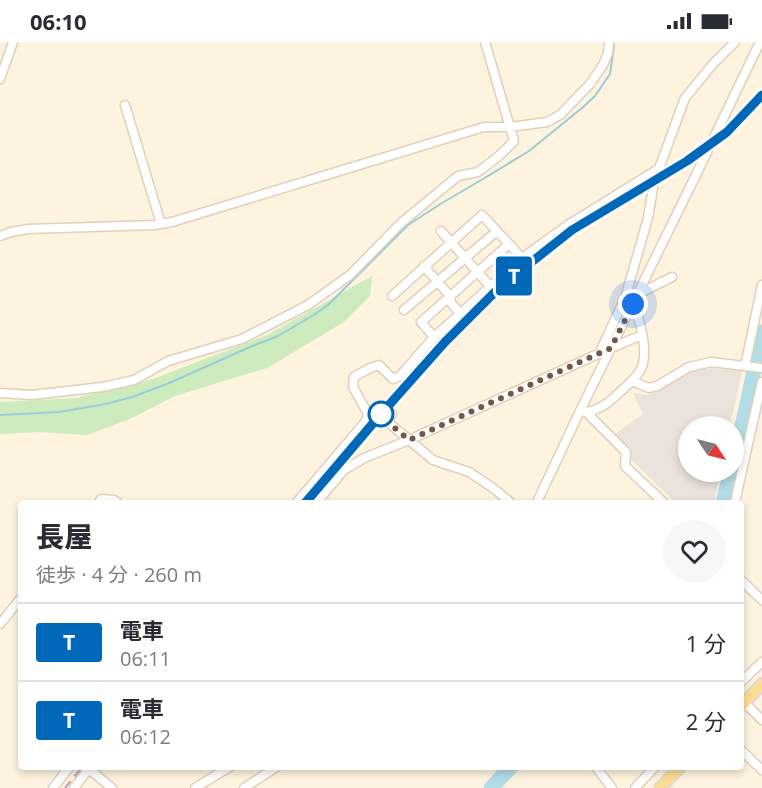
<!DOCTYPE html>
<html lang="ja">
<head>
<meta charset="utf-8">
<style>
  :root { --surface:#fff; --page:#f7f7f7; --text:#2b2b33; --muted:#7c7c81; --line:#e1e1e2 }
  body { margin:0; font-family:"Open Sans","Noto Sans JP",sans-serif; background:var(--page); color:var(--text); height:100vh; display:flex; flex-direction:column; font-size:22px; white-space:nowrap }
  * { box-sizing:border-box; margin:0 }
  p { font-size:20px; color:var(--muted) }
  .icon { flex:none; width:33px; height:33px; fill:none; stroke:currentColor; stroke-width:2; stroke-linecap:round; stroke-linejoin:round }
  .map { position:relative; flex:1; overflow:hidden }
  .panel { position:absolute; left:18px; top:458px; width:726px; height:270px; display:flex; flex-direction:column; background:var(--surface); border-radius:6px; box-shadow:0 3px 9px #0003 }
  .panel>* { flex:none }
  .badge { padding:0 12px; border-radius:4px; font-size:21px; line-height:39px }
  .needle { width:39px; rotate:125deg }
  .buttons { position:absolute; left:678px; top:374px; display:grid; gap:12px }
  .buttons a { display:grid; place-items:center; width:66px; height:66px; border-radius:50%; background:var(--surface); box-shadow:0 3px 9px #0003; font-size:30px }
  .you { position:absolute; width:30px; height:30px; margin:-15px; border:4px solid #fff; border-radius:50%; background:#1a73e8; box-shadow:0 0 0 9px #1a73e833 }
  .map>.badge { position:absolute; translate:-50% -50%; box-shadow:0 0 0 3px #fff }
  .round { display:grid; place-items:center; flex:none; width:63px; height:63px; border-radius:32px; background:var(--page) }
  .overview { display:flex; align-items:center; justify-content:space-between; height:102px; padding:0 18px }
  h1 { font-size:28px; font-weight:800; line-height:45px }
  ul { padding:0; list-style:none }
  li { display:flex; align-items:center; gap:18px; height:78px; padding:0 18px; border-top:2px solid var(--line) }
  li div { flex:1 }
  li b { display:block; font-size:22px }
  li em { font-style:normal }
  li .badge { min-width:66px; font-weight:700; text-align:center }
  .status { display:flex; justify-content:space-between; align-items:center; height:42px; padding:0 30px; background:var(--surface); direction:ltr }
  .status svg { height:16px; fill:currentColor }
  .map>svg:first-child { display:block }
  .industrial { fill:#ebe3db }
  .green { fill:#cdebbd }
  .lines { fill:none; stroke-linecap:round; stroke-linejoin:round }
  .stream { stroke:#98ccd9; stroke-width:2 }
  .river { stroke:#b2dde7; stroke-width:15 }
  .minor-casing { stroke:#e1cfba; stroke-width:11 }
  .major-casing { stroke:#e0dad6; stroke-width:14 }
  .minor { stroke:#fff; stroke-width:8 }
  .major { stroke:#ffdc93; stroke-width:10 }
  .rail { stroke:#b59ec6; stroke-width:2; stroke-dasharray:9 6; stroke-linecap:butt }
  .minor-bridge-casing { stroke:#e1cfba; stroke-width:11; stroke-linecap:butt }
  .minor-bridge { stroke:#fff; stroke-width:8 }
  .line-casing { stroke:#fff; stroke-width:14 }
  .line { stroke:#0068b9; stroke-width:9 }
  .walk { stroke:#745845; stroke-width:6; stroke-dasharray:0 10.8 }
  .stop-dot { fill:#fff; stroke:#0068b9; stroke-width:3 }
</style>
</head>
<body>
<div class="status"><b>06:10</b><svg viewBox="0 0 49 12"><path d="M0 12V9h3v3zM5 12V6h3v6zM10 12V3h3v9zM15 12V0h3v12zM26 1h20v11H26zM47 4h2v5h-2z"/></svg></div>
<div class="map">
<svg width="762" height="746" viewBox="0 0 762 746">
  <rect width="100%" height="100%" fill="#fdf3de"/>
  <path class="industrial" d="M712 326 742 329 730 384H688V429H721L714 460H675L631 417V406L614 393 643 372 633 351 649 353 694 328Z"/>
  <path class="green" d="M372 234 370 254 344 280 267 326 175 354 130 377 87 393 39 390 0 392V360L76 356 153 337 267 293Z"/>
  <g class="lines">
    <path class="stream" d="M0 373 59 370 106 362 132 355 167 342 250 305 278 294 312 274 328 263 408 183 442 161 483 137 529 109 582 66 595 54 610 32 614 4 613 1"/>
    <path class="river" d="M734 417 746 367 762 290
      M723 460 731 429
      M491 746 512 724"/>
    <g class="minor-casing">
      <path id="minor" d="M0 37 13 0
        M125 63 161 182
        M720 83 760 0
        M441 189 490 244
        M0 194 11 190 28 187 155 183 172 180 484 85H510L547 80 560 73 590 42 603 23 608 11 609 0
        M424 224 450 254 451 261 460 271
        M638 252 672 235
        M392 254 482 173 522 216
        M404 268 497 189
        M434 295 421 280 509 202
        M599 312 625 256 648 176 654 140 685 56 713 22 735 0
        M745 324 762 243
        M632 339C635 335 639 331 641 327 649 310 640 278 633 262
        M0 351 32 353 102 345 134 338 168 319 242 297 308 263 350 233 401 181 458 134 478 130 500 113 514 99 485 0
        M580 369C600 374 619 350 632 339L649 346 657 344 689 325 711 320 762 326
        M586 370 626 410 625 424 663 460
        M392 372 389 377 390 382 433 418 469 430 493 446 510 460
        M99 460 101 457 114 458 117 460
        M297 460 366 379 368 372 353 345 354 335 370 326 379 323 393 337 400 334 434 295 522 216 568 183 660 126
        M317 460 344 428 364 416 409 398 611 306 642 293
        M537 460 580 369 694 137
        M735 460 762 340
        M741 538 762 558
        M0 582 21 556
        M741 640 762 620
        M744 660 762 678
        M741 708 762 728
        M595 724 612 746
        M89 727 112 746
        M53 746 70 724
        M74 746 91 724
        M195 746 231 724
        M244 746 278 724
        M635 746 656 724"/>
    </g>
    <g class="major-casing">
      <path id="major" d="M741 664 762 642
        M660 746 681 724"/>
    </g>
    <use href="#minor" class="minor"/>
    <use href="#major" class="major"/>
    <path class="rail" d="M306 460 381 372 445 300 500 245 572 188 688 119 727 90 762 53
      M65 746 83 724"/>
    <g class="minor-bridge-casing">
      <path id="minor-bridge" d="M694 137 720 83"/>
    </g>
    <use href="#minor-bridge" class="minor-bridge"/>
  </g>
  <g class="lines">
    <g class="line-casing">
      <path id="line" d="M306 460 381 372 445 300 500 245 572 188 687 119 727 90 762 53"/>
    </g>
    <use href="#line" class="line"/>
    <path class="walk" d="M381 372 389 377 390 382 409 398 611 306 633 262"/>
  </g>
  <circle class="stop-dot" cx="381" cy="372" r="12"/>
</svg>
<div class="buttons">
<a><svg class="needle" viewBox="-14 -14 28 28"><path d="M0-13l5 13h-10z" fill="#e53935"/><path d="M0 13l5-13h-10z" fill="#7c7c81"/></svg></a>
</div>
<div class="you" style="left:633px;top:262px"></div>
<b class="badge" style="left:514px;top:234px;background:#0068b9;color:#fff">T</b>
<section class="panel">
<div class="overview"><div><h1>長屋</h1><p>徒歩 · 4 分 · 260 m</p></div><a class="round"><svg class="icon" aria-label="heart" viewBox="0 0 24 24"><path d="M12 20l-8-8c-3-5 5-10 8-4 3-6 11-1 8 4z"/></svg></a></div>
<ul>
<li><span class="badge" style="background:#0068b9;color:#fff">T</span><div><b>電車</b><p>06:11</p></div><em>1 分</em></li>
<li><span class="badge" style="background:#0068b9;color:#fff">T</span><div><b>電車</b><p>06:12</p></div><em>2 分</em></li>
</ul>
</section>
</div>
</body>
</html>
